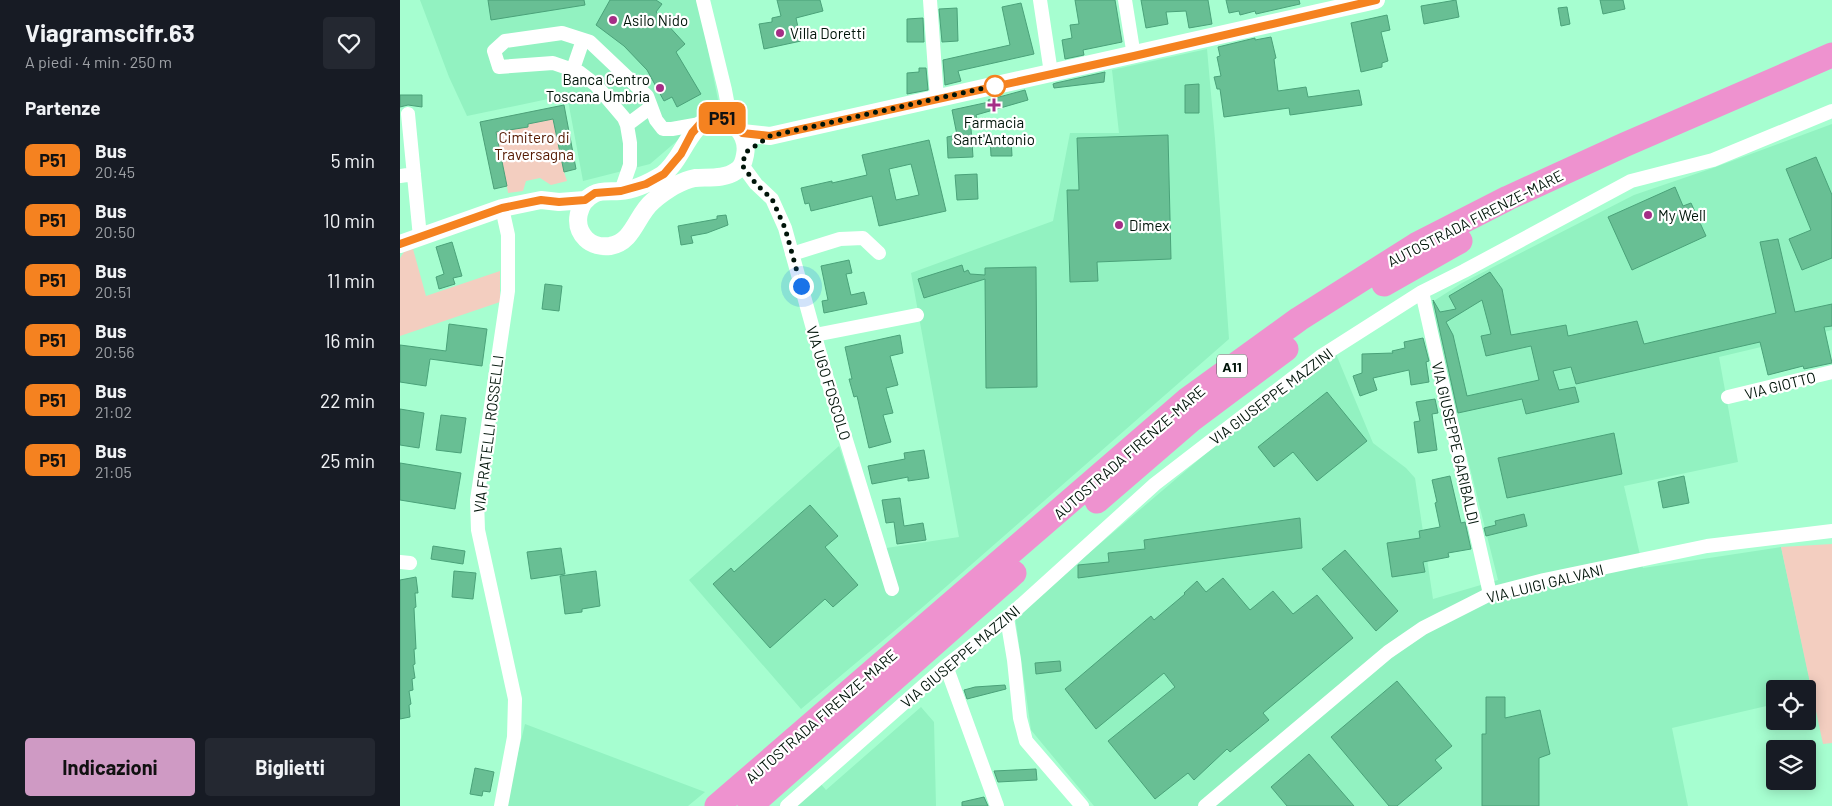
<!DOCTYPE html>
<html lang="it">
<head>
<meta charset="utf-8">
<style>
  :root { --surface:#171b24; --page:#242831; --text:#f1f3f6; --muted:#9ea1a6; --accent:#cf9ac4 }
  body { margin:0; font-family:Barlow,sans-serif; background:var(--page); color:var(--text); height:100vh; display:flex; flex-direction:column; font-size:19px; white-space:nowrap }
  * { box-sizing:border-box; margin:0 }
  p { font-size:16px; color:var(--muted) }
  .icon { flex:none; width:28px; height:28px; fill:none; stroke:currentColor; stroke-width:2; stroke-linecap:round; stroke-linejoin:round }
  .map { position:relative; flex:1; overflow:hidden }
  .sheet { display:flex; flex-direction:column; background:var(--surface); width:400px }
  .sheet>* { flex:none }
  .badge { padding:0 10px; border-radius:8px; font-size:18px; line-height:32px }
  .controls { position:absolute; left:1366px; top:680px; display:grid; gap:10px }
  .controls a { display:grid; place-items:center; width:50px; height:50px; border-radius:5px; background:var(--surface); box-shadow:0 2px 12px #0003; font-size:25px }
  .you { position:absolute; width:25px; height:25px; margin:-12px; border:4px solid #fff; border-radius:50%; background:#1a73e8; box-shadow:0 0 0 8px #1a73e833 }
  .map>.badge { position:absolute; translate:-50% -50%; box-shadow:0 0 0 2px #fff }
  h2 { padding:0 25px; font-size:19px; line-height:45px }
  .round { display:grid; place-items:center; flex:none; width:52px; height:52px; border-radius:5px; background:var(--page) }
  .head { display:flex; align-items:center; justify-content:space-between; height:85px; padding:0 25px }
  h1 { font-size:24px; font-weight:700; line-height:38px }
  .button { display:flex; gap:10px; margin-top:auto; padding:10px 25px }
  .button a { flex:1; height:58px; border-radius:5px; background:var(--accent); color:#111; font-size:20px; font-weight:700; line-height:58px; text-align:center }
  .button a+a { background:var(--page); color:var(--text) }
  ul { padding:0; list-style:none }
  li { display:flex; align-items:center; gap:15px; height:60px; padding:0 25px }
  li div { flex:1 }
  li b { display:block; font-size:19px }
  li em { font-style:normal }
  li .badge { min-width:55px; font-weight:700; text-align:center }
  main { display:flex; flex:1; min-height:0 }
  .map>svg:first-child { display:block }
  .built { fill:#92f2c1 }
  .green { fill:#f3cec0 }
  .building { fill:#68bf94; stroke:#4aa279; fill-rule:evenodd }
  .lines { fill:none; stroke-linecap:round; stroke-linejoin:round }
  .minor { stroke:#fff; stroke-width:14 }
  .tertiary { stroke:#fff; stroke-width:18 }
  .motorway { stroke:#ee92cf; stroke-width:25 }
  .line-casing { stroke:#fff; stroke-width:11 }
  .line { stroke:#f58220; stroke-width:8 }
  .walk { stroke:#001409; stroke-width:5; stroke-dasharray:0 9 }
  .poi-dot { fill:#a52e86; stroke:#fff; stroke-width:2 }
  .stop-dot { fill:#fff; stroke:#f58220; stroke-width:2.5 }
  .labels { text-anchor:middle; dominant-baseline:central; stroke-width:4.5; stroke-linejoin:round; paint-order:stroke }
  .shield { fill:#fff; stroke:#4c5a53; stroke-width:1 }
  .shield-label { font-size:14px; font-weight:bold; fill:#001409 }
  .poi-label { font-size:15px; fill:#001409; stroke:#fff; text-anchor:start }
  .park-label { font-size:15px; fill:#551900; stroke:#fff }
  .street-label { font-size:15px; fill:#001409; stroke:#fff }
</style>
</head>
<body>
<main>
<section class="sheet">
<div class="head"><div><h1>Viagramscifr.63</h1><p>A piedi · 4 min · 250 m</p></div><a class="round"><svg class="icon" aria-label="heart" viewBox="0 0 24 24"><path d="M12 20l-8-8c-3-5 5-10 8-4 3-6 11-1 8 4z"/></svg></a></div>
<h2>Partenze</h2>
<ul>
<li><span class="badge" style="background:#f58220;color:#111">P51</span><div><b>Bus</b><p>20:45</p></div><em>5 min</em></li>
<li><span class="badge" style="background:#f58220;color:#111">P51</span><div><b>Bus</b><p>20:50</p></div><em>10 min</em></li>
<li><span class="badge" style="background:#f58220;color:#111">P51</span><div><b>Bus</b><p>20:51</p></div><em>11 min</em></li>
<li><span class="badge" style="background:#f58220;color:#111">P51</span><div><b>Bus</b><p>20:56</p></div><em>16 min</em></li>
<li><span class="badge" style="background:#f58220;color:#111">P51</span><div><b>Bus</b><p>21:02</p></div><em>22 min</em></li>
<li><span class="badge" style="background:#f58220;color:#111">P51</span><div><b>Bus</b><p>21:05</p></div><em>25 min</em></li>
</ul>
<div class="button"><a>Indicazioni</a><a>Biglietti</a></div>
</section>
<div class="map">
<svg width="1432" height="806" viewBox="0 0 1432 806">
  <rect width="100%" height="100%" fill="#a6fed0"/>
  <path class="built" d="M20 0H298L319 105 250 164 183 181 167 95 67 116 49 77Z
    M807 49 815 139 829 339 524 606 401 709 289 580 439 446 473 550 559 537 511 273 653 221 670 133H719L712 70Z
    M1432 124V330L1319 357 1338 462 1224 486 1243 568 1381 547 1413 695 1408 696V689H1375V704L1272 728 1288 806H694L631 730 615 616 850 416 936 354 973 443 1006 468 1015 478 1033 599 1098 580 1029 304 1062 283 1234 195 1313 168Z
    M521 707 534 722 536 806H395L420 783 426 790Z
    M125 724 305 792 288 806H105Z"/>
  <path class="green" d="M164 105 176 169 164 172 167 181 151 185 140 178 126 181 123 191 108 193 107 186 94 189 80 122Z
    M13 249 26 296 100 271V302L0 336V258L4 252Z
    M1432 544V743L1423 744 1381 547Z"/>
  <path class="building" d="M88 0H184L185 5 91 20Z
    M210 0H256L262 4 256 12 285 44 276 52 301 94 277 107 272 97 264 101 247 70 224 46 196 25Z
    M377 0H420L423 11 396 18 401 41 364 49 359 24 372 22V18L381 16Z
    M675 0H715L722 42 683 50 684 55 665 59 662 40 672 38 670 25 679 24Z
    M741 0H808L812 24 789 28 786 11 766 12 768 24 746 28Z
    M826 0H899L900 4 856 14 855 11 840 15 839 11 829 13Z
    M1056 0 1059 17 1024 24 1021 6Z
    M1200 0H1223L1225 9 1203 14Z
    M621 3 634 54 558 71 561 81 545 85 543 60 610 45 602 7Z
    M1167 7 1170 24 1161 26 1158 8Z
    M557 8 558 41 542 42 539 9Z
    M987 15 990 30 981 32 988 61 982 63V67L961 72 951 23Z
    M523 18 524 42H507V19Z
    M871 37 876 58 874 59 878 91 906 87 908 97 959 90 962 105 890 115 889 108 824 117 820 89H817L814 77 821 76 817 57 820 56 818 47 855 38V40Z
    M519 68H526L528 90 507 94V73L519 72Z
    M705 72 704 82 654 88 653 84 656 83Z
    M799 84V113H785V85Z
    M625 90 628 100 576 115 579 127 571 128 573 157 548 158 547 137 557 135 552 110 589 102 588 100Z
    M0 95H22V107L8 105 0 107Z
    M164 105 176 169 164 172 153 119 128 124V127L96 132 107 186 94 189 80 122Z
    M768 135 771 259 697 262 698 281 670 282 667 190H679L677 138Z
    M590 138H611L612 156H591Z
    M529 140 546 211 479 226 472 196 411 211 409 203 405 204 401 188 432 181V183L467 175 462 155ZM511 164 519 195 496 200 489 169Z
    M1416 157 1432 195V258L1402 270 1389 239 1411 230 1386 169Z
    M577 174 578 199 557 200 555 175Z
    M1275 187 1283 206 1291 203 1306 236 1232 270 1208 217Z
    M326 215 328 225 307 233 291 236 293 243 281 245 278 226 317 219V216Z
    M1378 239 1395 312 1432 304V326L1424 327 1432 363 1404 369 1403 366 1368 375 1360 342 1176 384 1171 367 1153 371 1159 390 1175 387 1179 402 1126 414 1122 399 1058 413 1033 300 1040 312 1056 309 1049 296 1090 272 1102 289 1111 335 1166 325 1168 336 1237 321 1244 344 1376 313 1360 242ZM1082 300 1091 334 1081 336 1086 356 1131 346 1139 380 1067 396 1053 335 1046 322Z
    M52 242 62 276 53 278 55 284 39 289 36 277 44 274 36 247Z
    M449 260 452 273 446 274 451 295 464 292 467 304 424 313 422 301 428 300 421 266Z
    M562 265 564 272 568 270 570 274 585 275V268L636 267 637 387 586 388 585 279 524 298 518 279Z
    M145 284 162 286 159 311 142 309Z
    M49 324 87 329 82 366 30 359 26 386 0 382V345L46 351Z
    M500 335 503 353 490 356 498 385 486 388 493 413 483 415 491 442 469 448 457 396 454 397 449 379H452L445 347Z
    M1023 338 1029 361 1026 362 1029 382 1011 385 1009 370 973 378 977 390 960 396 953 376 962 373V354L993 353 992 351 1005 348 1004 342Z
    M927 392 967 441 917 481 893 452 874 467 858 447Z
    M1035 399 1038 413 1032 414 1037 450 1018 453 1014 422 1020 421 1016 402Z
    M0 409 24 413 19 448 0 445Z
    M41 415 66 418 61 453 36 450Z
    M1214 433 1222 474 1107 498 1098 458Z
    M524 450 529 478 508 481V477L472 484 468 466 505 459 504 453Z
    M0 463 61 473 55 509 0 500Z
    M1050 476 1061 523 1065 522 1071 549 1048 553 1049 557 1023 562 1025 572 992 577 987 543 1020 538 1019 531 1040 527 1035 503 1037 502 1032 480Z
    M1284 476 1289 503 1263 508 1258 482Z
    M500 498 504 526 523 523 526 540 497 544 494 522 486 523 482 500Z
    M410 505 438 536 425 547 458 585 433 607 425 599 370 648 313 584 331 568 334 572Z
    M1124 514 1127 526 1086 536 1084 528 1096 525 1095 521Z
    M900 518 902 548 678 578V565L709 562 708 553 745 549 744 540Z
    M33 546 65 551 63 564 31 559Z
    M161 548 165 574 131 579 127 552Z
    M945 550 998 611 976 631 922 569Z
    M54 571 76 573 73 599 52 597Z
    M196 571 200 606 182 609V612L165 614 160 576Z
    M16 577 18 593H15L16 607 14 608 16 649H14L15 664 13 665 15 678 12 679 13 690 9 691 11 704 9 705 10 717 0 719V580Z
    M823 578 850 610 873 591 893 614 917 595 953 638 863 713 869 720 830 752 827 749 794 780 788 773 755 799 708 741 775 687 764 673 696 729 665 689 751 616 754 620 785 594 784 593 797 581 806 592Z
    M660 661 661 671 636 674 635 663Z
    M997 681 1052 746 1035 760 1042 768 997 806H989L931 737Z
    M605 685 606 689 567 699 564 690 575 687Z
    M1086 697H1105V718L1140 710 1150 754 1139 758V806H1082V734H1086Z
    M909 754 954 806H887L871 787Z
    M75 768 94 772 90 792 83 791 82 796 70 794Z
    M636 769 637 780 598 782 594 771Z
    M584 797 588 806H562V802Z"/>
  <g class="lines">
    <path class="minor" d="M303 0 325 90 331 122
      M530 0 537 99
      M640 0 651 73
      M725 0 734 56
      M173 69 183 40
      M8 114 20 237
      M227 125 251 107
      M342 165 356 184 372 199 385 228 425 372 492 589
      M0 176 14 174
      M221 191 230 165V143L227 125 224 118 196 85 179 72 153 63 99 67 94 51 105 41 162 33 190 42 247 96 256 120 263 129H272L300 124
      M392 254 440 239 463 238 479 253
      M1022 292 1090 594
      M415 335 517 315
      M1328 397 1432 372
      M0 562 10 563
      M607 618 614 660 620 718 626 741 682 806
      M546 666 597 806
      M101 806 114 737 115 699 78 530 77 500 108 291V235L102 208
      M387 806 546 666 607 618 755 484 920 357 1022 292 1064 271 1231 181 1313 160 1432 111
      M805 806 988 652 1023 628 1090 594 1144 580 1307 546 1432 531"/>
    <path class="tertiary" d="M314 118C333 118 349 135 345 155 344 161 342 168 336 171 325 179 308 177 295 178 279 181 265 191 253 201 236 215 234 242 210 246 202 247 192 245 186 239 172 225 178 202 194 194 201 190 212 192 220 191 235 190 249 183 262 175 284 159 288 124 314 118Z
      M342 133 370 136 401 129 976 0
      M0 244 102 208 141 200 159 202 185 200"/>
    <path class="motorway" d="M984 284 1060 241
      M697 501 791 420 886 349
      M317 806 787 400 899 319 1016 245 1108 198 1224 145 1432 55
      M350 806 614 573"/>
  </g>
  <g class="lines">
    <g class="line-casing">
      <path id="line" d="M0 244 102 208 141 200 159 202 185 200 195 193 221 191 246 184 264 174 281 154 292 133 300 124 307 120 322 118 331 122 342 133 370 136 734 56 976 0"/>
    </g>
    <use href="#line" class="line"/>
    <path class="walk" d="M401 286 385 228 372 199 356 184 342 165 346 152 370 136 602 84 595 86"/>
  </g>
  <g class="poi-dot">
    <circle cx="213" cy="20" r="5"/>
    <circle cx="380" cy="33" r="5"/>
    <circle cx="260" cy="88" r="5"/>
    <path d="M591.5 97.5h5v5h5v5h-5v5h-5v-5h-5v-5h5z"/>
    <circle cx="1248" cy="215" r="5"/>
    <circle cx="719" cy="225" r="5"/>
  </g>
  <circle class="stop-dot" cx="595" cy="86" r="10"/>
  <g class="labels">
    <rect class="shield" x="817" y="354.5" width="30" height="23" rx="4"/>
    <g class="shield-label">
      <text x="832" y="366">A11</text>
    </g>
    <g class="poi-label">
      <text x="223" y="20">Asilo Nido</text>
      <text x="390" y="33">Villa Doretti</text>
      <text x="250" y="79" text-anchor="end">Banca Centro<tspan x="250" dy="17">Toscana Umbria</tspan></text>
      <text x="594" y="122" text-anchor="middle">Farmacia<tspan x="594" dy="17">Sant'Antonio</tspan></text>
      <text x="1258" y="215">My Well</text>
      <text x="729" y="225">Dimex</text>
    </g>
    <g class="park-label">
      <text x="134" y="137">Cimitero di<tspan x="134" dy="17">Traversagna</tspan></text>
    </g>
    <g class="street-label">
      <text transform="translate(1075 218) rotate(-27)">AUTOSTRADA FIRENZE-MARE</text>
      <text transform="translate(429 383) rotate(73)">VIA UGO FOSCOLO</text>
      <text transform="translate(1380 385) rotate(-14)">VIA GIOTTO</text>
      <text transform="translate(871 396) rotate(-37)">VIA GIUSEPPE MAZZINI</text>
      <text transform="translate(88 434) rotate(-83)">VIA FRATELLI ROSSELLI</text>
      <text transform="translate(1056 443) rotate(77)">VIA GIUSEPPE GARIBALDI</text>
      <text transform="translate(729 452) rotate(-41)">AUTOSTRADA FIRENZE-MARE</text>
      <text transform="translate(1145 583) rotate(-14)">VIA LUIGI GALVANI</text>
      <text transform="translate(560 656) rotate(-40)">VIA GIUSEPPE MAZZINI</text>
      <text transform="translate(421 716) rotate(-41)">AUTOSTRADA FIRENZE-MARE</text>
    </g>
  </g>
</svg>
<div class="controls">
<a><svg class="icon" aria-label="locate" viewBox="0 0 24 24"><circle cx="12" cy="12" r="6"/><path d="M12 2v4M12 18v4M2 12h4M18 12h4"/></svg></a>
<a><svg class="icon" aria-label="layers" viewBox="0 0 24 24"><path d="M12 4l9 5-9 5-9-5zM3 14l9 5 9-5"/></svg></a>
</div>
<div class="you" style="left:401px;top:286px"></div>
<b class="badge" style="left:322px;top:118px;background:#f58220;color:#111">P51</b>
</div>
</main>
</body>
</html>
